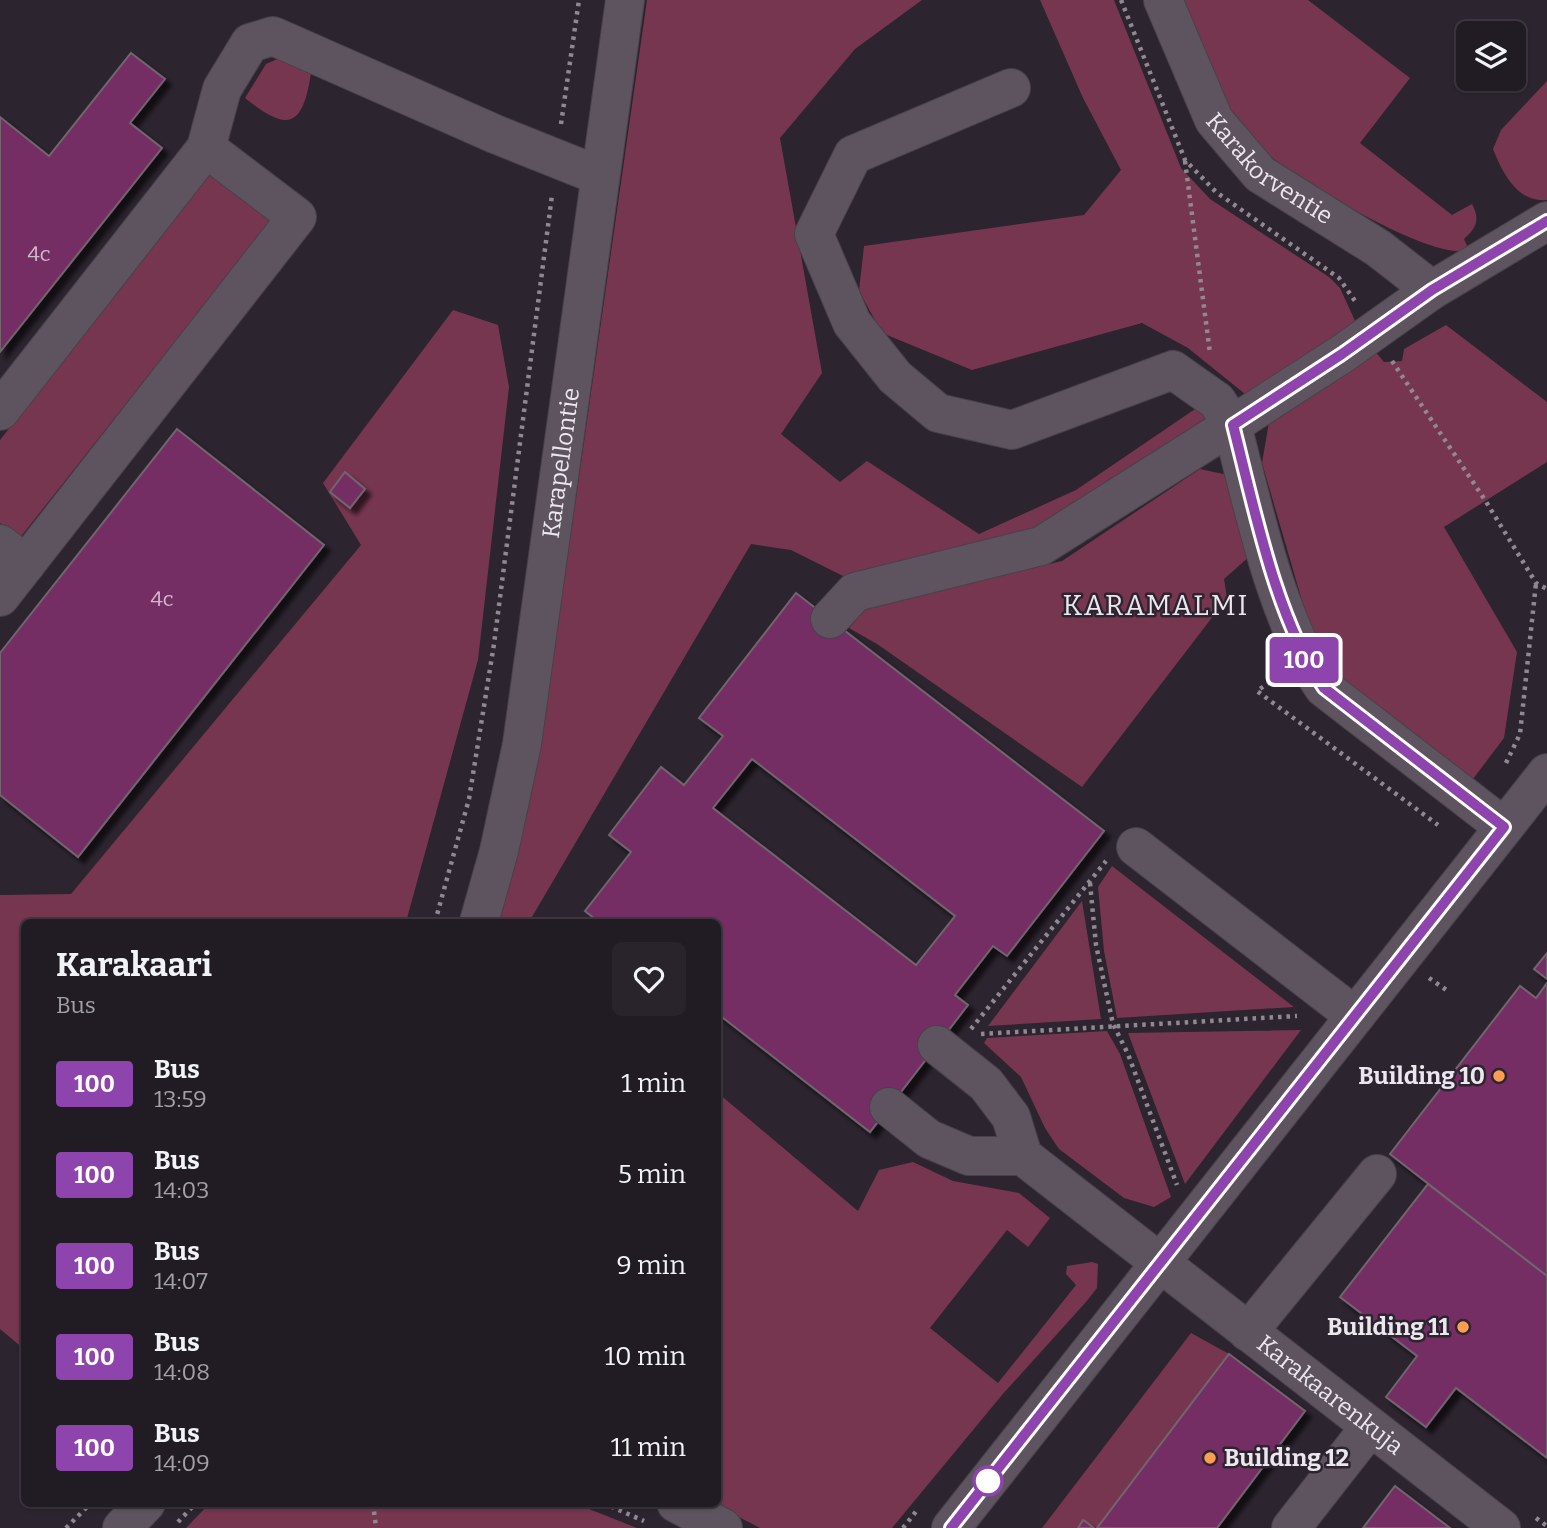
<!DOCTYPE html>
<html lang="en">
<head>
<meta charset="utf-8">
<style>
  :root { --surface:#211b23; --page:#29242b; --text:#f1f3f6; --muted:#a2a1a6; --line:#3e3941 }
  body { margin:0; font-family:Bitter,serif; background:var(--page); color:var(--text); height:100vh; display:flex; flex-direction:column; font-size:26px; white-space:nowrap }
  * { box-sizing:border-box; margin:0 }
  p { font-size:23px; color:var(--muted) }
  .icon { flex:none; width:38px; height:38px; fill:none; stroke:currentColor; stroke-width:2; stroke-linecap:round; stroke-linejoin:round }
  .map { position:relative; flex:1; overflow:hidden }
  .panel { position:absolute; left:21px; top:919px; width:700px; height:588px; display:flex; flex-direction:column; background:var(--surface); border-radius:10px; box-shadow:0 2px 5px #0004,0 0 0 2px var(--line) }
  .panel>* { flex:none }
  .badge { padding:0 14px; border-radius:5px; font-size:24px; line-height:46px }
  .buttons { position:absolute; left:1456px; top:21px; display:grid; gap:14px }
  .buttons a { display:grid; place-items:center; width:70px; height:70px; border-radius:10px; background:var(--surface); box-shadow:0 2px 5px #0004,0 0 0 2px var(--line); font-size:35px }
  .map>.badge { position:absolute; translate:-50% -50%; box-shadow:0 0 0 4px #fff }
  .round { display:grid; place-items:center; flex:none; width:74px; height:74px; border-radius:10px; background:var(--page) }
  .overview { display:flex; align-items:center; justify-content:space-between; height:119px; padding:0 35px }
  h1 { font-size:33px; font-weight:700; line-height:52px }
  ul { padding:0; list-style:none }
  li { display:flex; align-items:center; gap:21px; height:91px; padding:0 35px }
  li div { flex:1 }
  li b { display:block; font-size:26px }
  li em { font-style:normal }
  li .badge { min-width:77px; font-weight:700; text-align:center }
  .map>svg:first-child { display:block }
  .green { fill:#76364f }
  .building { fill:#742e64; stroke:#72656e; stroke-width:2; fill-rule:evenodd; filter:url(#shadow) }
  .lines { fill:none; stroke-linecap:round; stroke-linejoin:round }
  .minor-casing { stroke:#48414b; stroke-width:40 }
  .path { stroke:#908992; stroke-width:4.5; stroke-dasharray:3.5 5; stroke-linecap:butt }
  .minor { stroke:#5d5460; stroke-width:38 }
  .line-casing { stroke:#fff; stroke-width:16 }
  .line { stroke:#8e44ad; stroke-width:10 }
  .poi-dot { fill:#fd9d54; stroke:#2c242f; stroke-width:2.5 }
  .stop-dot { fill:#fff; stroke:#8e44ad; stroke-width:3.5 }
  .labels { text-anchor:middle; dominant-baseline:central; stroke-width:5; stroke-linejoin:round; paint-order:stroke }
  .number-label { font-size:21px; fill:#ceb9cc }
  .street-label { font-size:24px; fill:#ece7ee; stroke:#2c242f }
  .poi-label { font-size:24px; font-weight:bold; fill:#ece7ee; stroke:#2c242f; text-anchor:end }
  .quarter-label { font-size:28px; letter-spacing:2px; fill:#ece7ee; stroke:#2c242f }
</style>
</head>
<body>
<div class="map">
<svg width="1547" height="1528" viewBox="0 0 1547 1528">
  <defs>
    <filter id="shadow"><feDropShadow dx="6" dy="6" stdDeviation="2" flood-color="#0009"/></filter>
  </defs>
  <rect width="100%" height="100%" fill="#2c242f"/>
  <path class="green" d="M647 0H922L855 49 780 138 822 373 781 434 840 482 867 461 979 534 1076 490 1198 407 1207 417 1089 502 1034 535 971 551 843 576 791 550 751 544 529 922H499L543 729Z
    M1040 0H1114L1181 168 1210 199 1329 277 1340 288 1356 323 1245 394 1188 348 1142 323 972 370 882 333 859 291 864 246 1084 215 1121 170 1083 98Z
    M1178 0H1308L1410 78 1360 143 1452 215 1472 204C1480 219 1477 228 1464 239L1469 250C1433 263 1295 178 1265 152 1258 145 1250 136 1244 128 1213 90 1197 44 1178 0Z
    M282 57 311 73C303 127 288 133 245 98L266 64Z
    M1547 81V200C1518 203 1503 174 1493 149L1501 130Z
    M217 165 277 213 19 539 0 523V440Z
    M453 310 498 325 509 387 478 660 406 922H24V1349L0 1329V895L71 894 361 545 323 483Z
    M1446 325 1547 402V462L1444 527 1517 652 1504 738 1473 779 1333 672 1314 642 1262 463 1270 416 1374 350 1384 362 1402 361 1404 349Z
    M1200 469 1228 475 1250 556 1224 579 1227 598 1082 787 877 644 849 628 868 606 1062 561Z
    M1112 866 1294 1007 1117 1018 1104 951 1098 887Z
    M1082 901 1101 1019 988 1026Z
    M1301 1030 1185 1184 1128 1033Z
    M1107 1031 1120 1054 1171 1197 1154 1207 1124 1198 1059 1149 1045 1128 1021 1077 984 1043 987 1038Z
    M718 1093 858 1211 879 1170 913 1162 953 1181 1019 1193 1050 1218 1028 1247 1007 1230 930 1328 998 1383 1076 1285 1066 1274 1067 1266 1092 1262 1098 1264 1097 1288 1086 1302 1002 1395 892 1528H760L712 1503H718Z
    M1191 1333 1229 1354 1097 1528 1084 1521 1078 1528H1042Z
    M210 1503H574L637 1528H186Z"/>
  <path class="building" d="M131 53 165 79 130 123 162 148 0 352V117L49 156Z
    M177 429 324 545 78 857 0 795V653Z
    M345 472 365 489 350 508 330 492Z
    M796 593 1104 831 1007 956 993 946 955 995 968 1005 870 1132 718 1014V922H599L585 911 631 852 609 835 661 767 684 785 723 736 699 718ZM752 759 955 916 916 965 713 808Z
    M1547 953V979L1534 969Z
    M1547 983V1276L1390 1154 1520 986 1536 998Z
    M1428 1184 1547 1276V1458L1456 1388 1426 1427 1386 1397 1417 1356 1340 1297Z
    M1229 1354 1305 1411 1217 1528H1097Z
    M1395 1486 1450 1528H1363Z
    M1083 1520 1085 1521 1094 1528H1078Z"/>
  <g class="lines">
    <g class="minor-casing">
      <g id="minor">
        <path id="s1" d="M1163 0 1214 120 1260 174 1378 248 1432 290"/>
        <path d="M0 411 206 148 222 89 250 43 273 36 495 134 600 176"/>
        <path d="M0 544 26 564"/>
        <path d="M0 597 297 217 206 148"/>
        <path d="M830 619 855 592 1041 546 1232 425 1217 401 1173 370 1012 430 938 413 895 377 852 323 814 234 853 155 1011 88"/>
        <path d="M1504 827 1324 688C1276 620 1253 506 1232 425L1342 354 1432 290 1547 221"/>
        <path d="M1136 847 1355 1016"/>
        <path id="s2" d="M479 922 499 851 522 744 625 0"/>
        <path id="s3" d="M937 1045 986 1084 1011 1117 1023 1156 1501 1528"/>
        <path d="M889 1107 929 1139 969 1156H1023"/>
        <path d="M1248 1332 1377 1174"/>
        <path d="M676 1503 723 1528"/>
        <path d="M122 1528 146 1503"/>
        <path d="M951 1528 1547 773"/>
        <path d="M1291 1528 1370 1427"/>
      </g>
    </g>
    <path class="path" d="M1121 0 1185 160 1216 192 1339 278 1355 301
      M561 124 579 0
      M1185 161 1210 353
      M1392 361 1485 500 1536 583 1547 589
      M1277 677 1257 691 1438 825
      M1506 763 1520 734 1536 583
      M1090 883 1096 945 1113 1024 1128 1054 1177 1185
      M435 922 469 799 494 644 552 195
      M1429 978 1448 991
      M971 1029 1106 861
      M981 1034 1297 1016
      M373 1503 376 1528
      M603 1503 644 1521
      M1536 1518 1547 1526
      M178 1522 196 1503
      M66 1528 91 1503
      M903 1528 918 1509"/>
    <use href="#minor" class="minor"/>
  </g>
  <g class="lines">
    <g class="line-casing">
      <path id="line" d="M951 1528 1504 827 1324 688C1276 620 1254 507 1233 425L1342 354 1432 290 1547 221"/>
    </g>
    <use href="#line" class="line"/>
  </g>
  <g class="poi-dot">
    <circle cx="1499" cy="1076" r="7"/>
    <circle cx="1463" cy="1327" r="7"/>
    <circle cx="1210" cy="1458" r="7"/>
  </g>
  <circle class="stop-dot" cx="988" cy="1481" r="14"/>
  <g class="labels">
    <g class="number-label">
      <text x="39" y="254">4c</text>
      <text x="162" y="599">4c</text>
    </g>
    <g class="street-label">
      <text stroke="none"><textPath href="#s1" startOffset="205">Karakorventie</textPath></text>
      <text stroke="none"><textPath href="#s2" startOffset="467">Karapellontie</textPath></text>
      <text stroke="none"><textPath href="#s3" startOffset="534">Karakaarenkuja</textPath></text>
    </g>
    <g class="poi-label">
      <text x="1485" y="1076">Building 10</text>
      <text x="1449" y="1327">Building 11</text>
      <text x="1224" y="1458" text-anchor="start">Building 12</text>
    </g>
    <g class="quarter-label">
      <text x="1156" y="605">KARAMALMI</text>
    </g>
  </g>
</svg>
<div class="buttons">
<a><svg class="icon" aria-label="layers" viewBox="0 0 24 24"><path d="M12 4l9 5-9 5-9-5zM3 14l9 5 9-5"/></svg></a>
</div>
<b class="badge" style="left:1304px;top:660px;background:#8e44ad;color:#fff">100</b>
<section class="panel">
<div class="overview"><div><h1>Karakaari</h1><p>Bus</p></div><a class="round"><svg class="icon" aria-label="heart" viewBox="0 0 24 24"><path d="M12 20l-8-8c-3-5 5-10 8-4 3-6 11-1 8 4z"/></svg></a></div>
<ul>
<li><span class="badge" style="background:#8e44ad;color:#fff">100</span><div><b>Bus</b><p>13:59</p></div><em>1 min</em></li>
<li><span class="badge" style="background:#8e44ad;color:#fff">100</span><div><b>Bus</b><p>14:03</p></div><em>5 min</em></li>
<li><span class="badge" style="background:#8e44ad;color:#fff">100</span><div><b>Bus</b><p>14:07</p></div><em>9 min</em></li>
<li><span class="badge" style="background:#8e44ad;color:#fff">100</span><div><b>Bus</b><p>14:08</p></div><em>10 min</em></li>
<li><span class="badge" style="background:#8e44ad;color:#fff">100</span><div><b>Bus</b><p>14:09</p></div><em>11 min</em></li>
</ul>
</section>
</div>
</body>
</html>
